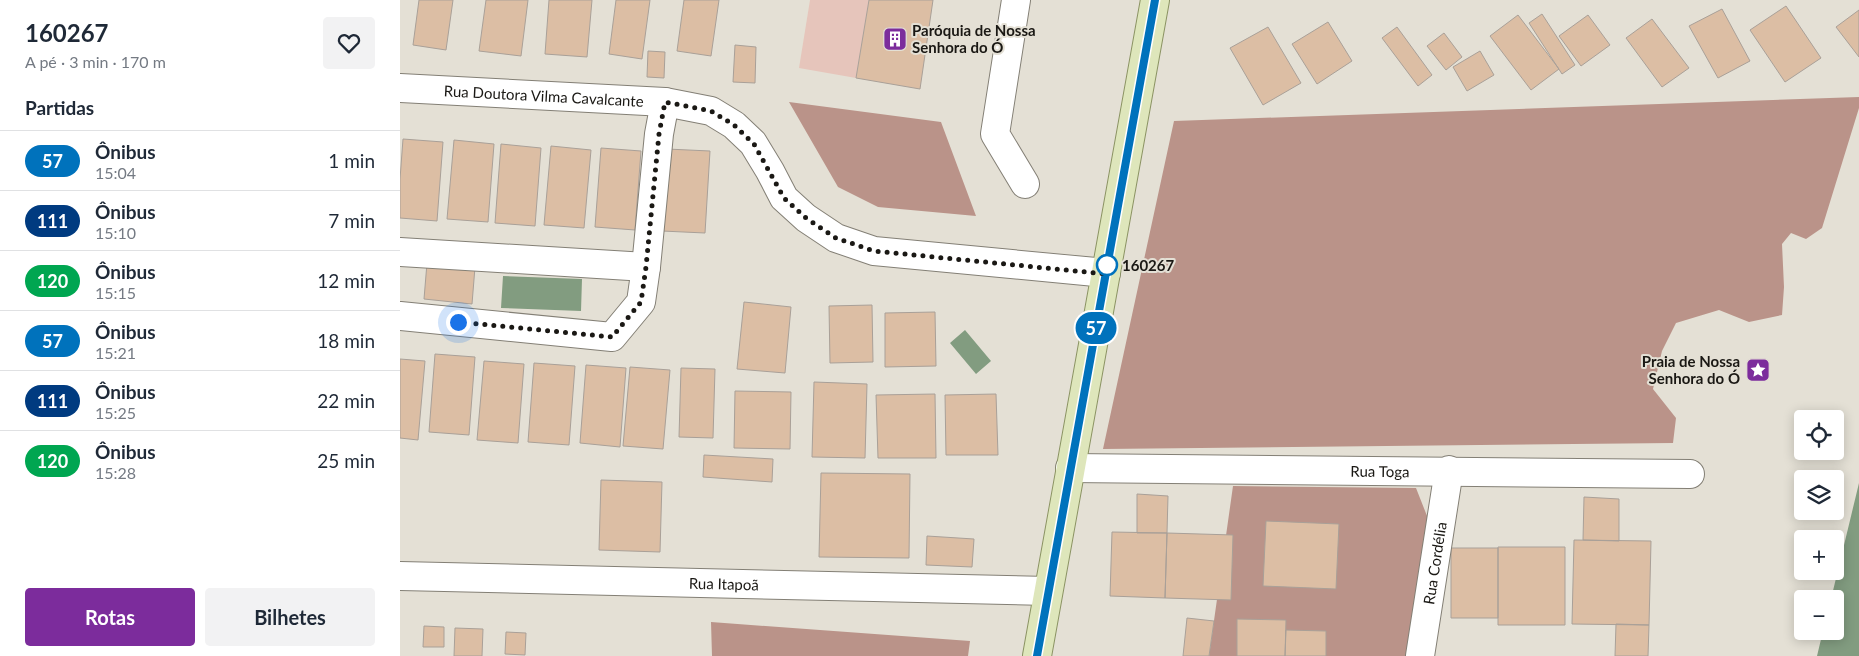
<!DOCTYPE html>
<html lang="pt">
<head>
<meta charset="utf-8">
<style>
  :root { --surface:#fff; --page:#f2f2f3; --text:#1f2937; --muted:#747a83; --line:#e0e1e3; --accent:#7c2c9c }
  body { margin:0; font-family:Lato,sans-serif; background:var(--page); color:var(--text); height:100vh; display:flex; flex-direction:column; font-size:19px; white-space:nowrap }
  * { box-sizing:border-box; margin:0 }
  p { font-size:16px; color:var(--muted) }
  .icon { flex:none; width:28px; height:28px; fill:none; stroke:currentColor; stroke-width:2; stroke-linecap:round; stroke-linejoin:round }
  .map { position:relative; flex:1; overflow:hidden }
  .panel { display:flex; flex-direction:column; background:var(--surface); width:400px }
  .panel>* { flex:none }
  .badge { padding:0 10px; border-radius:16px; font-size:18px; line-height:32px }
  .buttons { position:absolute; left:1394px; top:410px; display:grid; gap:10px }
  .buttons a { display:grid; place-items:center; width:50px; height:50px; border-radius:5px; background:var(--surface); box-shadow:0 2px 12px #0003; font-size:25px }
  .you { position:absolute; width:25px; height:25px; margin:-12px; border:4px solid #fff; border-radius:50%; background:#1a73e8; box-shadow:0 0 0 8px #1a73e833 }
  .map>.badge { position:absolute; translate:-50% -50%; box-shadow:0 0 0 2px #fff }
  h2 { padding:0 25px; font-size:19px; line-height:45px }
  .round { display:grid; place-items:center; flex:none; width:52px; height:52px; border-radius:5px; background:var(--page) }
  .head { display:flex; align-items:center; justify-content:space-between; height:85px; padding:0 25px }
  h1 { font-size:24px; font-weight:700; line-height:38px }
  .action { display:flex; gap:10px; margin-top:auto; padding:10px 25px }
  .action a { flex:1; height:58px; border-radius:5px; background:var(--accent); color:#fff; font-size:20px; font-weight:700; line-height:58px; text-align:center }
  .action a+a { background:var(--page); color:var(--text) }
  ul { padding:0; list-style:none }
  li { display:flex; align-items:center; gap:15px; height:60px; padding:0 25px; border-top:1px solid var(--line) }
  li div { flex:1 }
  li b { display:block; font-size:19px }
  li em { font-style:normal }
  li .badge { min-width:55px; font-weight:700; text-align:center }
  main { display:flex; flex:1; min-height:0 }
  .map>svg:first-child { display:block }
  .green { fill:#e6c5bb }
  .forest { fill:#ba9389 }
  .water { fill:#829c80 }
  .building { fill:#dcbea4; stroke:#a9a098 }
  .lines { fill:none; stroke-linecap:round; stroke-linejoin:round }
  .minor-casing { stroke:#837f75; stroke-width:30 }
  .major-casing { stroke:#8b9363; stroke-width:30 }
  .minor { stroke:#fff; stroke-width:28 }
  .major { stroke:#dee6bb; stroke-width:28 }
  .line-casing { stroke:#fff; stroke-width:11 }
  .line { stroke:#0072bc; stroke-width:8 }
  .walk { stroke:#1a1814; stroke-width:5; stroke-dasharray:0 9 }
  .stop-dot { fill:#fff; stroke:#0072bc; stroke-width:2.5 }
  .labels { text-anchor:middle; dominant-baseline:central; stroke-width:4; stroke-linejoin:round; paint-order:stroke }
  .poi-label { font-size:15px; font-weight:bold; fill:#1a1814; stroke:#e4e0d5; text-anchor:start }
  .street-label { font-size:15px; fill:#1a1814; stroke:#e4e0d5 }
  .stop-label { font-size:15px; font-weight:bold; fill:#1a1814; stroke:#e4e0d5; text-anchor:start }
</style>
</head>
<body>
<main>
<section class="panel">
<div class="head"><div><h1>160267</h1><p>A pé · 3 min · 170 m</p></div><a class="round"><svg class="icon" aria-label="heart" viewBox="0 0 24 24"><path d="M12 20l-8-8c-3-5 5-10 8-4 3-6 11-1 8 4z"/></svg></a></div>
<h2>Partidas</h2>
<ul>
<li><span class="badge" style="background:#0072bc;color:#fff">57</span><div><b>Ônibus</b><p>15:04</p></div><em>1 min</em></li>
<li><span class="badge" style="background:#003b80;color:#fff">111</span><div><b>Ônibus</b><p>15:10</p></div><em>7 min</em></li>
<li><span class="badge" style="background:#00a651;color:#fff">120</span><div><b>Ônibus</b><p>15:15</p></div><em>12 min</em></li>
<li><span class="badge" style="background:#0072bc;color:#fff">57</span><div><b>Ônibus</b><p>15:21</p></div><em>18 min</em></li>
<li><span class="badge" style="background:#003b80;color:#fff">111</span><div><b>Ônibus</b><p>15:25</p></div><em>22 min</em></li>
<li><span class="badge" style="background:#00a651;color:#fff">120</span><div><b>Ônibus</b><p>15:28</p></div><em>25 min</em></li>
</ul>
<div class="action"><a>Rotas</a><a>Bilhetes</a></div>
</section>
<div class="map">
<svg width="1459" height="656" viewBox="0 0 1459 656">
  <rect width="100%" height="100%" fill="#e4e0d5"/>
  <path class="green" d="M410 0H469L456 78 399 68Z"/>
  <path class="forest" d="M1459 97V108L1422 228 1406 239 1391 233 1382 244 1384 287 1382 315 1349 322 1319 310 1276 323 1262 351 1253 389 1276 418 1273 443 703 449 774 121Z
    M389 102 541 122 576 216 478 207 438 187Z
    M833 486 1016 488 1029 521 1011 656H809Z
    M311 622 570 641 568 656H312Z"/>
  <path class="water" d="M103 276 182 279 181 311 101 308Z
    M565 330 591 361 576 374 550 343Z
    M1459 483V656H1417L1423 631H1435V599H1431Z"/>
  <path class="building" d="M19 0H53L46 50 13 45Z
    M86 0H128L121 56 79 51Z
    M149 0H192L187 57 145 54Z
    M216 0H250L242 59 209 54Z
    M284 0H319L311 56 277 51Z
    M469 0H533L520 89 456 78Z
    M1386 6 1421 58 1385 82 1350 30Z
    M1322 9 1350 61 1318 78 1289 26Z
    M1459 10V57L1436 27Z
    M1142 14 1175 65 1162 74 1129 23Z
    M1118 15 1159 69 1131 90 1090 36Z
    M1188 15 1210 45 1181 66 1159 36Z
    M1252 19 1289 68 1262 87 1226 38Z
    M928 22 952 61 917 84 892 44Z
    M868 27 901 83 863 105 830 48Z
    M997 27 1032 75 1018 86 982 38Z
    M1044 33 1062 57 1046 70 1027 46Z
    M335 45 356 47 355 83 333 82Z
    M248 51 265 52 264 78 247 77Z
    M1080 51 1094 75 1067 91 1053 67Z
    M3 139 43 142 37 221 0 218V179Z
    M54 140 94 144 88 222 47 219Z
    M101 144 141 148 135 226 95 223Z
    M151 146 191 150 184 228 144 225Z
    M201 148 241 151 235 230 195 227Z
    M267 149 310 151 305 233 262 231Z
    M27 263 75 267 72 304 24 299Z
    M344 302 391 307 385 373 337 369Z
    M472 305 473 362 430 363 429 306Z
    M535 312 536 366 485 367V313Z
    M35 354 75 357 69 435 29 432Z
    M0 359 25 361 18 440 0 438Z
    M84 361 124 364 118 443 77 440Z
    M134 363 175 366 169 445 128 442Z
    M186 365 226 368 220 447 180 443Z
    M230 367 270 370 263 449 223 446Z
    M281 368 315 369 313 438 279 437Z
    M414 382 467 384 465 458 412 457Z
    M335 391 391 392 390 449 334 448Z
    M535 394 536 458H478L476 395Z
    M596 394 598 455H546L545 395Z
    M304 455 373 459 372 482 303 477Z
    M421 473 510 474 509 558 419 557Z
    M201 480 262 482 260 552 199 550Z
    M737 494 768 496 767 533H737Z
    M1184 497 1219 499V541L1183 540Z
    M866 521 939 524 936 589 863 586Z
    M712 532 767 533 765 598 710 596Z
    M767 533 833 535 831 600 765 598Z
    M527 536 574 539 572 567 526 565Z
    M1174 540 1251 541 1249 625 1172 624Z
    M1098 547H1165V625H1098Z
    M1051 548H1098V618H1051Z
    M787 618 814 621 809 656H783Z
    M837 619 886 620 885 656H837Z
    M1216 624 1249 625 1248 656H1215Z
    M24 626 44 627V647H23Z
    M55 628 83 629 82 656H54Z
    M886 630 926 631V656H885Z
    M106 632 126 633 125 655 105 654Z"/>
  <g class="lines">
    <g class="minor-casing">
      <g id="minor">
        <path d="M616 0 595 134 625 184"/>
        <path id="s1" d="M0 88 265 102 311 111 334 125 353 143 370 171 384 198 406 218 436 238 474 251 706 273"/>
        <path d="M0 252 246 267"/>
        <path d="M0 316 212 337 241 302 246 267 259 134 265 102"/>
        <path id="s2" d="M670 468 1290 474"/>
        <path id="s3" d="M0 576 648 591"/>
        <path id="s4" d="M1020 656 1049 470"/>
      </g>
    </g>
    <g class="major-casing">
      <path id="major" d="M637 656 755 0"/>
    </g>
    <use href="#minor" class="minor"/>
    <use href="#major" class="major"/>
  </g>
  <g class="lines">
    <g class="line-casing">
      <path id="line" d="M637 656 755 0"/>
    </g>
    <use href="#line" class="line"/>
    <path class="walk" d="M58 322 212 337 241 302 246 267 259 134 265 102 311 111 334 125 354 144 384 198 406 218 436 238 474 251 706 274 707 265"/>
  </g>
  <defs>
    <g id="building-square" transform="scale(1.25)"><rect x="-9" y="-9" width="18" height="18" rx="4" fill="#7c2c9c" stroke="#e4e0d5"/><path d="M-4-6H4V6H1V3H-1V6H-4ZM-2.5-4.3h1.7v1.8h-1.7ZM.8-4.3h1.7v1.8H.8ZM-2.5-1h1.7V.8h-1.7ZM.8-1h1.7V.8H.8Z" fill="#fff"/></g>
    <g id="sight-square" transform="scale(1.25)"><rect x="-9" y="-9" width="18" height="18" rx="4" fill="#7c2c9c" stroke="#e4e0d5"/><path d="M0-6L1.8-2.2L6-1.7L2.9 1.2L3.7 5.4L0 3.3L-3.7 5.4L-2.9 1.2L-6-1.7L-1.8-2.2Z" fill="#fff"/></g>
  </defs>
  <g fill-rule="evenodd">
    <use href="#building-square" x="495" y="39"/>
    <use href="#sight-square" x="1358" y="370"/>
  </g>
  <circle class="stop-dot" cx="707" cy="265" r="10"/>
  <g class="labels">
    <g class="poi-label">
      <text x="512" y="30">Paróquia de Nossa<tspan x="512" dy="17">Senhora do Ó</tspan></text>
      <text x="1340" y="361" text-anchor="end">Praia de Nossa<tspan x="1340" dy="17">Senhora do Ó</tspan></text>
    </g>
    <g class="street-label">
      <text stroke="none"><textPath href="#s1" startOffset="144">Rua Doutora Vilma Cavalcante</textPath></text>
      <text stroke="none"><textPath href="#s2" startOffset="310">Rua Toga</textPath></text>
      <text stroke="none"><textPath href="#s4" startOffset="94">Rua Cordélia</textPath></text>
      <text stroke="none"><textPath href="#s3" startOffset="324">Rua Itapoã</textPath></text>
    </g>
    <g class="stop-label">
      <text x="722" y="265">160267</text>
    </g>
  </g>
</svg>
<div class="buttons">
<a><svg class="icon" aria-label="locate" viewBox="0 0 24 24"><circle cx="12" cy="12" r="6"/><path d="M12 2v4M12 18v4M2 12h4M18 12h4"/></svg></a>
<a><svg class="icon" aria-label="layers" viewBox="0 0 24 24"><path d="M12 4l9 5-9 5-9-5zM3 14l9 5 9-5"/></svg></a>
<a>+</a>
<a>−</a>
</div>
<div class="you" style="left:58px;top:322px"></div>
<b class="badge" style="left:696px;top:328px;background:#0072bc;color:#fff">57</b>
</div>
</main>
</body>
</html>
